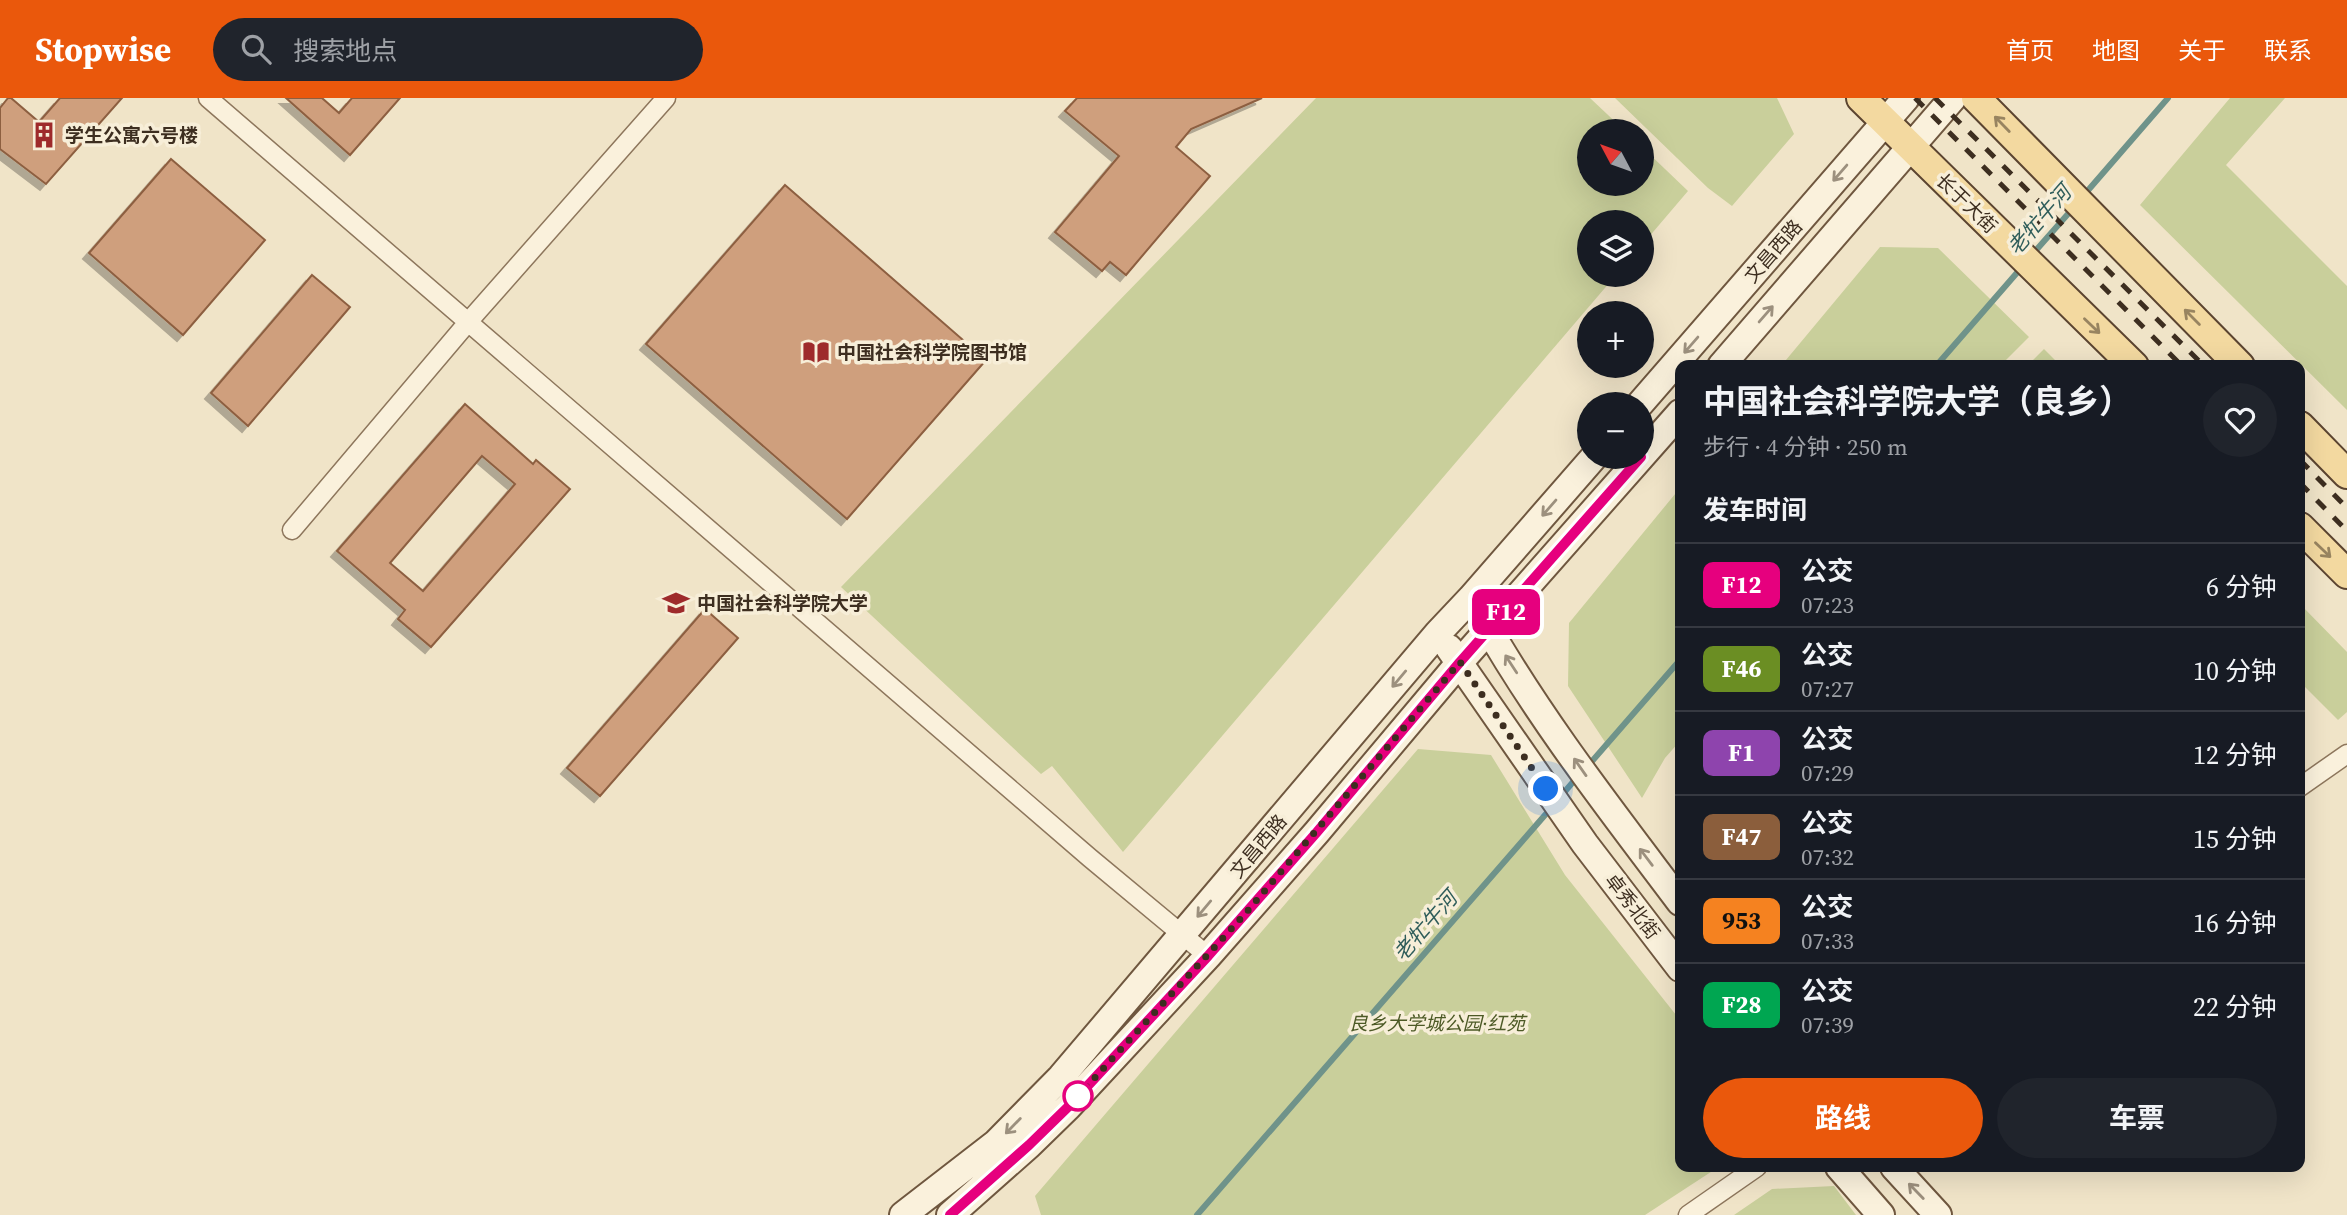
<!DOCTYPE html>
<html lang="zh">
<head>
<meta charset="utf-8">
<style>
  :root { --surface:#171b24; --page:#20242c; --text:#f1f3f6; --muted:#9ea1a6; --line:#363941; --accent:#ea580c }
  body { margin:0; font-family:"Source Serif 4","Noto Sans SC",serif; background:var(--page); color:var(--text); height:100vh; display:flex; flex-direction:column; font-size:26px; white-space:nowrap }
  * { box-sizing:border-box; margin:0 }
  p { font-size:23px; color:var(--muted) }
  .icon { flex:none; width:38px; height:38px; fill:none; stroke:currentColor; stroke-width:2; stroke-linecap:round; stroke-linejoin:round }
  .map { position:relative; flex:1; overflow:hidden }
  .sheet { position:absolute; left:1675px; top:262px; width:630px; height:812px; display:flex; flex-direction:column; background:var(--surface); border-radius:14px; box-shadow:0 7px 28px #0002 }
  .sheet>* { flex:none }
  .badge { padding:0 14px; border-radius:10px; font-size:24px; line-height:46px }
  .needle { width:46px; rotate:311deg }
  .buttons { position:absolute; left:1577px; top:21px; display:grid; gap:14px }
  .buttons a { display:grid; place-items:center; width:77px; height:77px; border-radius:50%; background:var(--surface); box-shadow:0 7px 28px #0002; font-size:35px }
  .you { position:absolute; width:35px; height:35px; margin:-18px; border:5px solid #fff; border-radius:50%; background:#1a73e8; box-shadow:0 0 0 10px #1a73e833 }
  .map>.badge { position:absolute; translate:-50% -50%; box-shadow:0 0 0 4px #fff }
  h2 { padding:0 28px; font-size:26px; line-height:63px }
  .round { display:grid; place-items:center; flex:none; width:74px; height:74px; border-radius:37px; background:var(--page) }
  .head { display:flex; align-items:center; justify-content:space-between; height:119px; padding:0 28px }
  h1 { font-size:33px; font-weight:700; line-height:52px }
  .button { display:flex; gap:14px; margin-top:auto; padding:14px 28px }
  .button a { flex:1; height:80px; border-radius:42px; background:var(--accent); color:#fff; font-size:28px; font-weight:700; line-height:80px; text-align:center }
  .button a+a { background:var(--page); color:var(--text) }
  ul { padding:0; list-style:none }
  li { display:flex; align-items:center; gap:21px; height:84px; padding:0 28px; border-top:2px solid var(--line) }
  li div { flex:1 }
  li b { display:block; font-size:26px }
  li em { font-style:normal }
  li .badge { min-width:77px; font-weight:700; text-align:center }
  header { display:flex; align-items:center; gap:42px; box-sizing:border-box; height:98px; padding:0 35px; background:var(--accent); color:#fff }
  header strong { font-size:33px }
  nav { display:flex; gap:38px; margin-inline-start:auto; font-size:24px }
  .search { width:490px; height:63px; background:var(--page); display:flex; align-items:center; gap:18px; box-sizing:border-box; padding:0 24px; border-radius:38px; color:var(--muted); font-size:26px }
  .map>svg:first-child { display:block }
  .green { fill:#c9cf9b }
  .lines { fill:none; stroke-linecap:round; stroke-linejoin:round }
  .stream { stroke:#6f938a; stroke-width:6 }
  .building { fill:#cf9f7d; stroke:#8d5f41; stroke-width:2; fill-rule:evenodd; filter:url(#shadow) }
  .street-casing { stroke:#8d765c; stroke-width:21 }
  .secondary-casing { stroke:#6f573f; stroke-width:30 }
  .primary-casing { stroke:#5b4430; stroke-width:32 }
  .street { stroke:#faf1dc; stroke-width:18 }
  .secondary { stroke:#faf1dc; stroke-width:26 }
  .primary { stroke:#f3d9a0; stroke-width:28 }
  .rail { stroke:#3d2e20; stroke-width:5; stroke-dasharray:12 12; stroke-linecap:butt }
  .oneway { stroke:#988460 }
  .oneway2 { stroke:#9c907e }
  .line-casing { stroke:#fff; stroke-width:16 }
  .line { stroke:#e6007e; stroke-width:10 }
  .walk { stroke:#3d2e20; stroke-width:7; stroke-dasharray:0 12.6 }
  .stop-dot { fill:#fff; stroke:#e6007e; stroke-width:3.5 }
  .labels { text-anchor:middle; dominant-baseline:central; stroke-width:7; stroke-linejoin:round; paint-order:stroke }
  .poi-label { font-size:19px; font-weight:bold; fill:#3d2e20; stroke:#f7eed8; text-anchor:start }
  .street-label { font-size:19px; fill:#3d2e20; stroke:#f7eed8 }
  .park-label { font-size:19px; font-style:italic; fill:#4d5a26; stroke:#f7eed8 }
  .water-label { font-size:21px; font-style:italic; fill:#2f5d5a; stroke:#f7eed8 }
</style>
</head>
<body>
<header>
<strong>Stopwise</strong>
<div class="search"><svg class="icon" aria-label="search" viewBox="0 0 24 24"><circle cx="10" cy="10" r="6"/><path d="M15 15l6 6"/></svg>搜索地点</div>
<nav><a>首页</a><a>地图</a><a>关于</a><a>联系</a></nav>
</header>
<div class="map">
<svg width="2347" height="1117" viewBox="0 0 2347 1117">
  <defs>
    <filter id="shadow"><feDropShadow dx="-6" dy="6" stdDeviation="0" flood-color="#0004"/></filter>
  </defs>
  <rect width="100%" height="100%" fill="#f0e4c8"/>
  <path class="green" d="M1316 0H1590L1625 33H1589V86H1642V49L1688 93 1642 147V124H1589V177H1616L1123 754 1052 668 1041 676 841 489Z
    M1615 0H1777L1794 36 1732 108 1708 90Z
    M2230 0H2285L2226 67 2347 188V312L2140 107Z
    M1880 149 1938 150 2029 239 2000 268H1781Z
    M2044 251 2061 268H2027Z
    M1680 390V643L1665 660 1642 700 1568 588 1569 525Z
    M2300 506 2347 554V614L2338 622 2300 584Z
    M1418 651 1491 657 1565 777 1680 922V1069L1717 1070 1645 1117H1041L1035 1098Z
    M1834 1088 1856 1117H1734L1772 1091Z"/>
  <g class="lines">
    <path class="stream" d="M2084 97 2168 0
      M2031 158 2075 108
      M1936 268 2022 169
      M1587 669 1680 562
      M1561 698 1579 677
      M1197 1117 1552 709"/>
  </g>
  <path class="building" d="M8 0H11L39 24 60 0H122L46 86 0 51V10Z
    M286 0H322L339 15 352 0H400L350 57Z
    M1077 0H1262L1191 31 1176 49 1210 78 1126 177 1110 164 1102 173 1055 134 1119 58 1065 13Z
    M171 61 265 142 183 237 89 155Z
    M785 87 986 262 847 421 646 246Z
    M312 177 350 209 248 328 211 295Z
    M465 306 533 366 536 362 570 391 431 549 398 521 405 512 337 453ZM482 358 515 386 423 493 390 465Z
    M705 511 738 540 600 698 567 670Z"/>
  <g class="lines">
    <g class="street-casing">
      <path id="street" d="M208 0 1090 760 1208 858
        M292 432 469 223 666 0
        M2300 689 2347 656
        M1688 1117 1757 1069"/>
    </g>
    <g class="secondary-casing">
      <path id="secondary" d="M1721 268 1953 0
        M1640 306 1906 0
        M1481 518C1538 619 1610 711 1680 804
        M1449 550 1585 746 1680 870
        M1839 1069 1881 1117
        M1894 1069 1938 1117
        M903 1117 996 1045 1061 979 1438 535 1471 500 1594 359
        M950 1117 1029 1047 1068 1009 1208 858 1317 734 1460 564 1680 315"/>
    </g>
    <g class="primary-casing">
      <path id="primary" d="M1861 0 2134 268
        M1976 0 2240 268
        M2300 328 2347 376
        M2300 429 2347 476"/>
    </g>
    <use href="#street" class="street"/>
    <use href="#secondary" class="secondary"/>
    <use href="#primary" class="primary"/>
    <path class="rail" d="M1915 0 2182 268
      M1935 0 2204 268
      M2300 362 2347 410
      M2300 385 2347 433"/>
  </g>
  <defs><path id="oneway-shaft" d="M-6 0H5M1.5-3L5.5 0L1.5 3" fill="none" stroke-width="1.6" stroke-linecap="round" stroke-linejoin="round" transform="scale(1.75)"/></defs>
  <g class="oneway">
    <use href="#oneway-shaft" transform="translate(2002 26) rotate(-134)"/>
    <use href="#oneway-shaft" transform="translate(2192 219) rotate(-135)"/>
    <use href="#oneway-shaft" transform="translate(2092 228) rotate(44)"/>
    <use href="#oneway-shaft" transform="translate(2323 452) rotate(44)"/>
  </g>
  <g class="oneway2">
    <use href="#oneway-shaft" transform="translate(1840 75) rotate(131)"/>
    <use href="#oneway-shaft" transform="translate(1766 216) rotate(-49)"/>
    <use href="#oneway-shaft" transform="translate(1691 247) rotate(131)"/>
    <use href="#oneway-shaft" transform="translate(1549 410) rotate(131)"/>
    <use href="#oneway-shaft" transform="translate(1511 566) rotate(-123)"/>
    <use href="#oneway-shaft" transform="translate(1399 581) rotate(130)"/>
    <use href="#oneway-shaft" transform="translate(1580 669) rotate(-125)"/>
    <use href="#oneway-shaft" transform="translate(1646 759) rotate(-127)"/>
    <use href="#oneway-shaft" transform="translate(1204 811) rotate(130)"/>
    <use href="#oneway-shaft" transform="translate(1013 1028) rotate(134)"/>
    <use href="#oneway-shaft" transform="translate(1916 1093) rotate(-134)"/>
  </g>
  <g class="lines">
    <g class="line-casing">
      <path id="line" d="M950 1117 1029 1047 1068 1009 1208 858 1317 734 1460 564 1641 359"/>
    </g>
    <use href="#line" class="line"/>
    <path class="walk" d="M1078 998 1244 817 1460 564 1546 691"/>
  </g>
  <defs>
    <g id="building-bare" transform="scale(2.1)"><path d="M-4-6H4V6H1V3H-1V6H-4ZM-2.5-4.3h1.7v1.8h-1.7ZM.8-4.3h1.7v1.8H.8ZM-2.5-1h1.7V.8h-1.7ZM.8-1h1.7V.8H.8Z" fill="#9e2a2b" stroke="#f7eed8" stroke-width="2.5" paint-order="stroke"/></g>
    <g id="library-bare" transform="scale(2.1)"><path d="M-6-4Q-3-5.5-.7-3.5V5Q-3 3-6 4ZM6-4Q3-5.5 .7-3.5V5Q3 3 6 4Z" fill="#9e2a2b" stroke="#f7eed8" stroke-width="2.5" paint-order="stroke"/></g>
    <g id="university-bare" transform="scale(2.1)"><path d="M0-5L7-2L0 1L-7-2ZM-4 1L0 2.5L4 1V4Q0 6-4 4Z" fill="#9e2a2b" stroke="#f7eed8" stroke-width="2.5" paint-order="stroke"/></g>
  </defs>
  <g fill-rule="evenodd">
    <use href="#building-bare" x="44" y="37"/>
    <use href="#library-bare" x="816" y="254"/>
    <use href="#university-bare" x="676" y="505"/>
  </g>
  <circle class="stop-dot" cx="1078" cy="998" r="14"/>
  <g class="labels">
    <g class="poi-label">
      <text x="65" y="37">学生公寓六号楼</text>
      <text x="837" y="254">中国社会科学院图书馆</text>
      <text x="697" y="505">中国社会科学院大学</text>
    </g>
    <g class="street-label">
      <text transform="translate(1967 105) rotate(44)">长于大街</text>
      <text transform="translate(1773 153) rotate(-49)">文昌西路</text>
      <text transform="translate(1258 748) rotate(-50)">文昌西路</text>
      <text transform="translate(1633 808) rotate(53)">卓秀北街</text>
    </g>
    <g class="park-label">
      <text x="1437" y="925">良乡大学城公园·红苑</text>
    </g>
    <g class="water-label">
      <text transform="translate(2039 122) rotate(-49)">老牤牛河</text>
      <text transform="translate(1425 828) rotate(-49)">老牤牛河</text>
    </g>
  </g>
</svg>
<div class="buttons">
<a><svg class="needle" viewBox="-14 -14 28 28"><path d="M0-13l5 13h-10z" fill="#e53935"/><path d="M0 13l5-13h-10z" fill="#9ea1a6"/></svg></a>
<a><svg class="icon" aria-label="layers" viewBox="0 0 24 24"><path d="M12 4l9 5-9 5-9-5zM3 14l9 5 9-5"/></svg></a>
<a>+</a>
<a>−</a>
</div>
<div class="you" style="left:1546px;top:691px"></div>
<b class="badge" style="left:1506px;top:514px;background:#e6007e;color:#fff">F12</b>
<section class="sheet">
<div class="head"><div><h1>中国社会科学院大学（良乡）</h1><p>步行 · 4 分钟 · 250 m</p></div><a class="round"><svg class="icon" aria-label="heart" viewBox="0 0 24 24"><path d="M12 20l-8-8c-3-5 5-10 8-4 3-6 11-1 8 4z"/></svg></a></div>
<h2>发车时间</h2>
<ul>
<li><span class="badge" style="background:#e6007e;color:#fff">F12</span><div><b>公交</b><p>07:23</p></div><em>6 分钟</em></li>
<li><span class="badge" style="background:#6b8e23;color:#fff">F46</span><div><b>公交</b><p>07:27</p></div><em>10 分钟</em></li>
<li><span class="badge" style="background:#8e44ad;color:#fff">F1</span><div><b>公交</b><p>07:29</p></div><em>12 分钟</em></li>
<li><span class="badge" style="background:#8b5e3c;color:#fff">F47</span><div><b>公交</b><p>07:32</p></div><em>15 分钟</em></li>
<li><span class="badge" style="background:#f58220;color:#111">953</span><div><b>公交</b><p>07:33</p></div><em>16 分钟</em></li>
<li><span class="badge" style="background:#00a651;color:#fff">F28</span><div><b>公交</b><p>07:39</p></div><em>22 分钟</em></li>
</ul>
<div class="button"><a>路线</a><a>车票</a></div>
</section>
</div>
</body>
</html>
